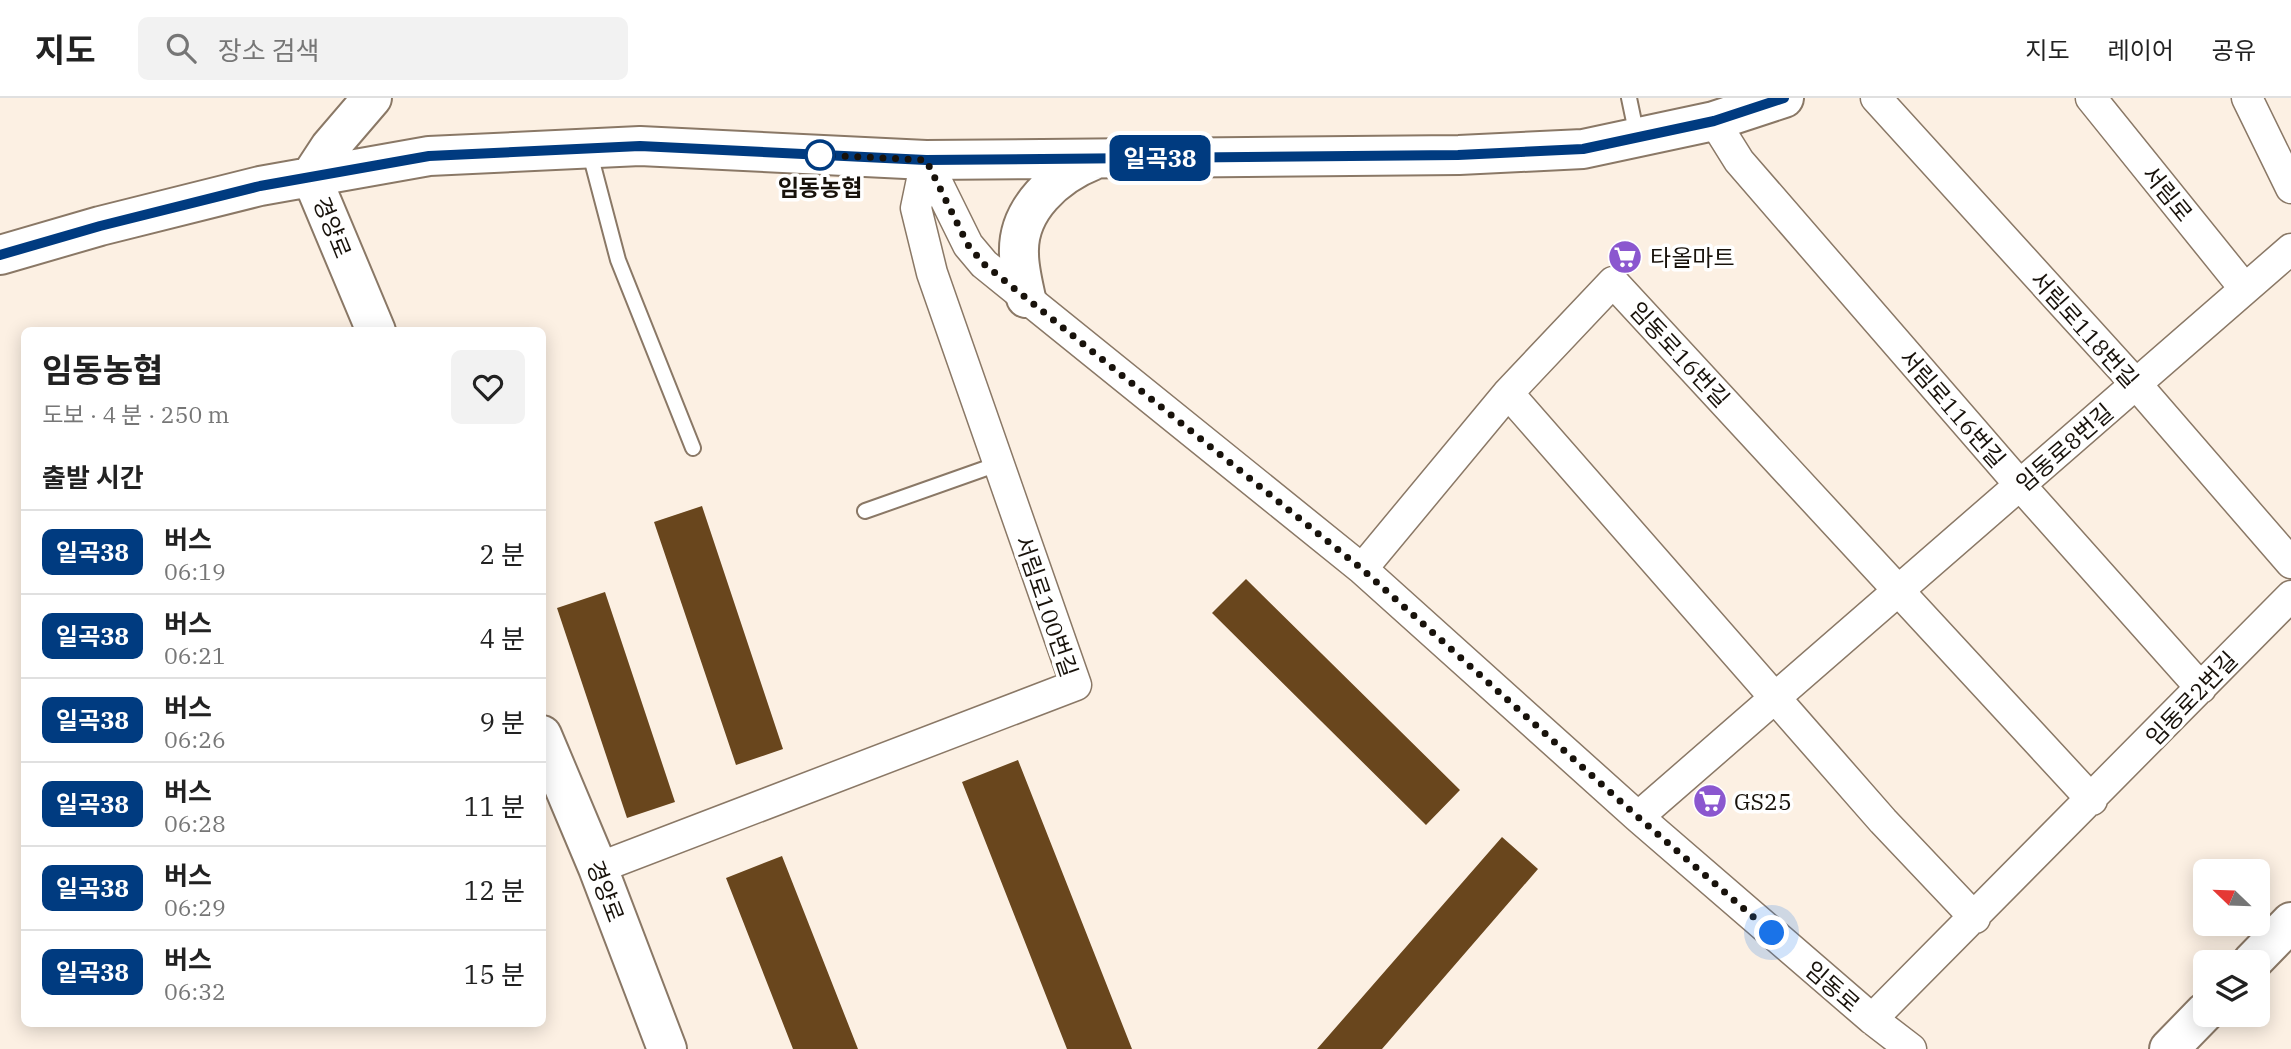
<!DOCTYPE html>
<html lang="ko">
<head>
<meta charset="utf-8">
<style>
  :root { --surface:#fff; --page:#f2f2f2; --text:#222; --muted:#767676; --line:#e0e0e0 }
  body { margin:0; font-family:"IBM Plex Serif","Noto Sans KR",serif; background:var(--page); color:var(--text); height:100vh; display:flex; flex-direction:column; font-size:26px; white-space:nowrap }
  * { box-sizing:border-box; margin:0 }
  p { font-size:23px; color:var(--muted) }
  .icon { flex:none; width:38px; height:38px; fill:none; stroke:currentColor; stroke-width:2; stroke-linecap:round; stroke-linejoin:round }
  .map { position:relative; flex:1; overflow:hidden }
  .drawer { position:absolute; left:21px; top:229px; width:525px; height:700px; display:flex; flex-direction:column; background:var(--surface); border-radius:10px; box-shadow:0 4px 18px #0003 }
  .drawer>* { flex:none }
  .badge { padding:0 14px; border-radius:10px; font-size:24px; line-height:46px }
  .needle { width:46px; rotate:293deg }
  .controls { position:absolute; left:2193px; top:761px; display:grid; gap:14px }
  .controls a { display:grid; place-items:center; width:77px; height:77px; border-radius:10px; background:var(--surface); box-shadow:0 4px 18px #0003; font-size:35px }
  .you { position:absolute; width:35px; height:35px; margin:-18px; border:5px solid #fff; border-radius:50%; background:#1a73e8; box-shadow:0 0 0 10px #1a73e833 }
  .map>.badge { position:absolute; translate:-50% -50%; box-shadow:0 0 0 4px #fff }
  h2 { padding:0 21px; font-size:26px; line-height:63px }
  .round { display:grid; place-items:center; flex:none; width:74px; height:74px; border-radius:10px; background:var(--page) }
  .head { display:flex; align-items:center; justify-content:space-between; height:119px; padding:0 21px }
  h1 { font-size:33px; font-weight:700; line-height:52px }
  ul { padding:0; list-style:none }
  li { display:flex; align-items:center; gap:21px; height:84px; padding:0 21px; border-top:2px solid var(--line) }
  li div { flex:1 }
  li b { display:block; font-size:26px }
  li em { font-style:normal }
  li .badge { min-width:77px; font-weight:700; text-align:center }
  header { display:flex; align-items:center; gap:42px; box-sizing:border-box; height:98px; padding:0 35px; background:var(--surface); border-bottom:2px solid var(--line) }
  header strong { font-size:33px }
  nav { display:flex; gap:38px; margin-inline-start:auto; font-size:24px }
  .search { width:490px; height:63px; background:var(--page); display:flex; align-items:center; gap:18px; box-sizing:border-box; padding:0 24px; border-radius:10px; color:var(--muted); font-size:26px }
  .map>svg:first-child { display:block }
  .building { fill:#69461d }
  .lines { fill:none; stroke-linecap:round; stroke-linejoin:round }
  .lane-casing { stroke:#8a7866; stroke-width:18 }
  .street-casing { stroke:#8a7866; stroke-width:33 }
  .secondary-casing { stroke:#8a7866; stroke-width:42 }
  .lane { stroke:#fff; stroke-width:14 }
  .street { stroke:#fff; stroke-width:30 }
  .secondary { stroke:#fff; stroke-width:38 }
  .line-casing { stroke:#fff; stroke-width:16 }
  .line { stroke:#003b80; stroke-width:10 }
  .walk { stroke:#18120b; stroke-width:7; stroke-dasharray:0 12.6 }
  .stop-dot { fill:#fff; stroke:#003b80; stroke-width:3.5 }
  .labels { text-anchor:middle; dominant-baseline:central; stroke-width:7; stroke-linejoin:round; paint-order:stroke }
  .stop-label { font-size:23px; font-weight:bold; fill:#18120b; stroke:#fff }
  .street-label { font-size:23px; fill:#18120b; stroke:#fff }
  .poi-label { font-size:23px; fill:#18120b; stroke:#fff; text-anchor:start }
</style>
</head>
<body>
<header>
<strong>지도</strong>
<div class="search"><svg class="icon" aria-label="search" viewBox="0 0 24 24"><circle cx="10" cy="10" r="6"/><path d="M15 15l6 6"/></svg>장소 검색</div>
<nav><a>지도</a><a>레이어</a><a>공유</a></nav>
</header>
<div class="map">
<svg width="2291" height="951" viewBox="0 0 2291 951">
  <rect width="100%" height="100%" fill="#fcf0e3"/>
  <path class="building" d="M702 408 783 651 736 667 654 424Z
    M1246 481 1460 692 1426 727 1212 515Z
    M605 494 675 704 627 720 557 510Z
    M1018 662 1132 951H1067L962 684Z
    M1502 739 1538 771 1382 951H1317Z
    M782 758 858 951H793L726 780Z"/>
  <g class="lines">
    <g class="lane-casing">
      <path id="lane" d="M1629 0 1637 38
        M589 52 618 162 693 350
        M865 413 998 366"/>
    </g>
    <g class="street-casing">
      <path id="street" d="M1876 0 2136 286 2291 465
        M2091 0 2245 191
        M2247 0 2291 90
        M1714 23 1739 63 2020 387 2201 590
        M926 62 968 147 984 166 1362 471 1638 719 1872 921 1911 951
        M1508 295 1883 723 1975 820
        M1362 471 1508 295 1613 184 2092 702
        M1638 719 2291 151
        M598 770 1076 587 932 175 916 110 926 62
        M1872 921 2291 498"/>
    </g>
    <g class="secondary-casing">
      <path id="secondary" d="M372 0 330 49 311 78 376 233
        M0 157 100 128 260 88 429 58 640 48 926 62 1459 57 1583 51 1714 23 1784 0
        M1026 200C1023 186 1019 170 1019 156 1017 111 1056 77 1094 62
        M542 637 598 770 667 951
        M2252 864 2291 824
        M2169 951 2205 914"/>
    </g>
    <use href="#lane" class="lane"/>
    <use href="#street" class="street"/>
    <use href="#secondary" class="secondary"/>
  </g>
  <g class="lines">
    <g class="line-casing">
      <path id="line" d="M0 157 100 128 260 88 429 58 640 48 926 62 1458 57 1583 51 1714 23 1784 0"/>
    </g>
    <use href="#line" class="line"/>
    <path class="walk" d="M820 57 926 62 968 147 984 166 1362 471 1638 719 1772 835"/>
  </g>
  <defs>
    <g id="supermarket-disc" transform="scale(1.75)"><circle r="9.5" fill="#8b57cf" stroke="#fff"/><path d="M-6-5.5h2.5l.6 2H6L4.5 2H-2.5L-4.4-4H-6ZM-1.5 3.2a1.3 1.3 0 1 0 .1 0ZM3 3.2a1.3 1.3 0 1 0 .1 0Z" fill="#fff"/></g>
  </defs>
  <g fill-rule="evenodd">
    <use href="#supermarket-disc" x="1625" y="159"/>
    <use href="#supermarket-disc" x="1710" y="703"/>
  </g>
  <circle class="stop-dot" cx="820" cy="57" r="14"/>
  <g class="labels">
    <g class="stop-label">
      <text x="820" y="89">임동농협</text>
    </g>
    <g class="street-label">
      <text transform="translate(2168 95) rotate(51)">서림로</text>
      <text transform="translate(333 129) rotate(68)">경양로</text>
      <text transform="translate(2085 231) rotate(48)">서림로118번길</text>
      <text transform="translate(1680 256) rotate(47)">임동로16번길</text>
      <text transform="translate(1953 310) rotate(49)">서림로116번길</text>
      <text transform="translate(2064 349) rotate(-41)">임동로8번길</text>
      <text transform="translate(1047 508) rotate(71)">서림로100번길</text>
      <text transform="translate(2191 600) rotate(-46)">임동로2번길</text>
      <text transform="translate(606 793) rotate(69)">경양로</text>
      <text transform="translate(1833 888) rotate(41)">임동로</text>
    </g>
    <g class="poi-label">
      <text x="1650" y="159">타올마트</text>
      <text x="1734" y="703">GS25</text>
    </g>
  </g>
</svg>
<div class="controls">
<a><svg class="needle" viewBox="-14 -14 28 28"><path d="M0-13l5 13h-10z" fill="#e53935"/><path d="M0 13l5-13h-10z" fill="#767676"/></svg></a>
<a><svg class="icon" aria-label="layers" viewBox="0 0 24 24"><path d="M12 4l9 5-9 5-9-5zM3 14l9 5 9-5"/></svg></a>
</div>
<div class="you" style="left:1772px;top:835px"></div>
<b class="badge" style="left:1160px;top:60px;background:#003b80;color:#fff">일곡38</b>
<section class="drawer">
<div class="head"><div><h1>임동농협</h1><p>도보 · 4 분 · 250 m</p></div><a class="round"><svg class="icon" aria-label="heart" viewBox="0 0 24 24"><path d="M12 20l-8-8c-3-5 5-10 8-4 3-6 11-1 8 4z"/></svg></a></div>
<h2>출발 시간</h2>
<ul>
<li><span class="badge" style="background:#003b80;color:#fff">일곡38</span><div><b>버스</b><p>06:19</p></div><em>2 분</em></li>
<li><span class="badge" style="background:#003b80;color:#fff">일곡38</span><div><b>버스</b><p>06:21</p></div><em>4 분</em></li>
<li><span class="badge" style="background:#003b80;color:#fff">일곡38</span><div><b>버스</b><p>06:26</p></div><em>9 분</em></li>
<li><span class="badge" style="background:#003b80;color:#fff">일곡38</span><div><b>버스</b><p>06:28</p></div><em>11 분</em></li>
<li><span class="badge" style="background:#003b80;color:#fff">일곡38</span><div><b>버스</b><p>06:29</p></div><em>12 분</em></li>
<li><span class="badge" style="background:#003b80;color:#fff">일곡38</span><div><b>버스</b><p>06:32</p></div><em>15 분</em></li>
</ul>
</section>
</div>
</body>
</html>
